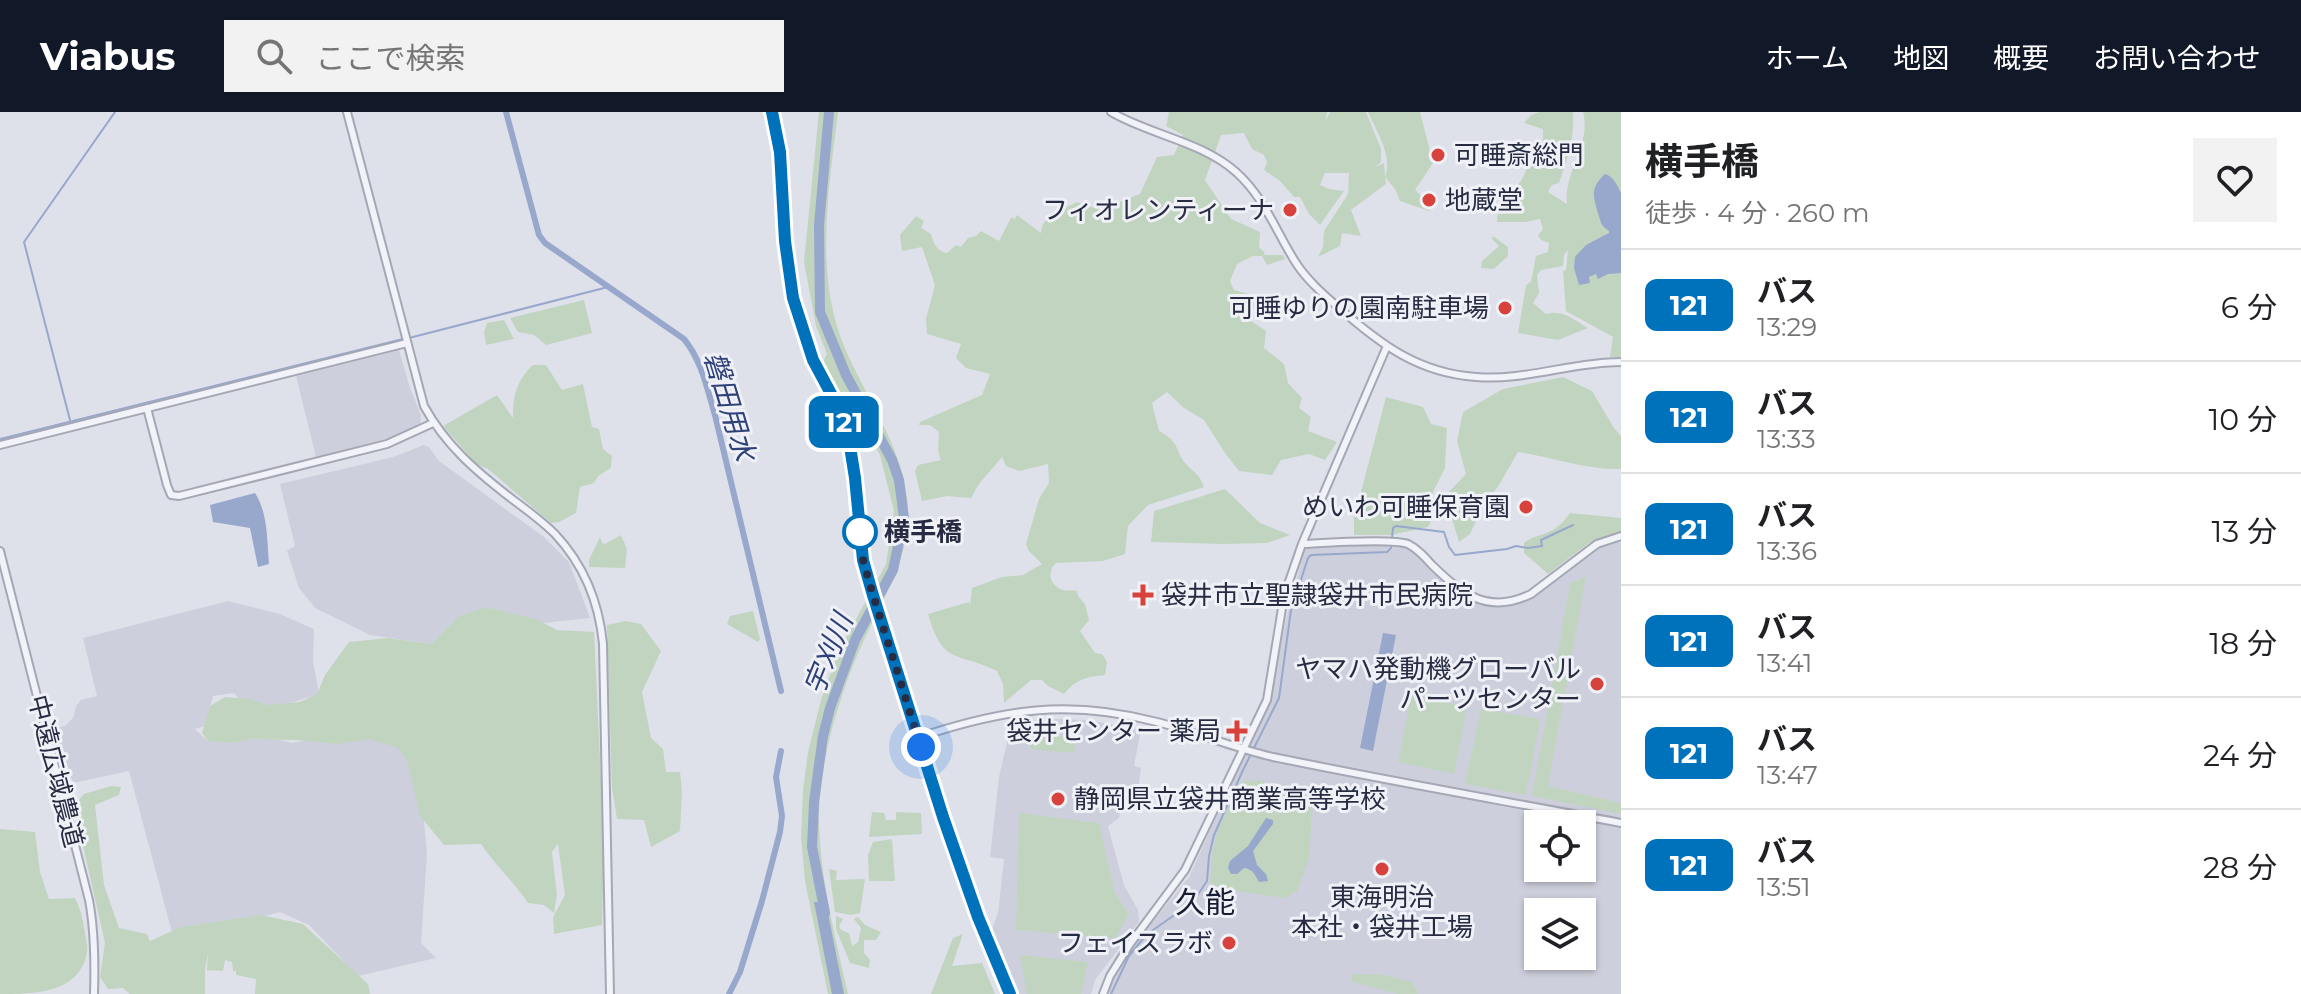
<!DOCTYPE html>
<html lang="ja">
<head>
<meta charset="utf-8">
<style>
  :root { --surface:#fff; --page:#f2f2f2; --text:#202124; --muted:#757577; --line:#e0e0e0; --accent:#111827 }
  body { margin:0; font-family:Montserrat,"Noto Sans JP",sans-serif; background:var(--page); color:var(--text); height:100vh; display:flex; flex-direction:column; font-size:30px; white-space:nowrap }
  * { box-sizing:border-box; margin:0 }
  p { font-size:26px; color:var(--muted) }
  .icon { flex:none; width:44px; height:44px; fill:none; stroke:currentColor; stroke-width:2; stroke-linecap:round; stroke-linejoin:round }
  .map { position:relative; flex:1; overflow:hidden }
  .drawer { display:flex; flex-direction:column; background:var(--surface); width:680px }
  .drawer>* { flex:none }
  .badge { padding:0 16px; border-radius:12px; font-size:28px; line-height:52px }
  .fabs { position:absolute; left:1524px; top:698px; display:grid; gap:16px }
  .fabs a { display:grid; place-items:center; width:72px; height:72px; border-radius:0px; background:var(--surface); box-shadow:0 2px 6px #0004; font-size:40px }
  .you { position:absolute; width:40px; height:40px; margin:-20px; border:6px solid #fff; border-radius:50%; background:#1a73e8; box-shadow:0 0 0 12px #1a73e833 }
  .map>.badge { position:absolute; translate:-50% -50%; box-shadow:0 0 0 4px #fff }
  .round { display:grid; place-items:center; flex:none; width:84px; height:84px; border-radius:0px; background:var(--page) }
  .head { display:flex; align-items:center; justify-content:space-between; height:136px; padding:0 24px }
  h1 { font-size:38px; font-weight:700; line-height:60px }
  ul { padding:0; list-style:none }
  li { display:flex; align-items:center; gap:24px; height:112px; padding:0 24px; border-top:2px solid var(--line) }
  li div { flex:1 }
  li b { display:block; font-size:30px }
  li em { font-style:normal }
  li .badge { min-width:88px; font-weight:700; text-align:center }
  header { display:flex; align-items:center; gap:48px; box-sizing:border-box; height:112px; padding:0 40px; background:var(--accent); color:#fff }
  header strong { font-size:38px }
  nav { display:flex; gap:44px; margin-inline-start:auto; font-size:28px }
  .search { width:560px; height:72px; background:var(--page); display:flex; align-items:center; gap:20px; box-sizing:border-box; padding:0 28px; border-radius:0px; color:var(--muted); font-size:30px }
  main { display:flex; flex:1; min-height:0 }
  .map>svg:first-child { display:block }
  .built { fill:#cdd0dc; fill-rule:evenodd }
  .green { fill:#c1d4c0 }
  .water { fill:#98a7cc }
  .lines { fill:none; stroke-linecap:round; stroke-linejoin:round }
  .stream { stroke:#98a7cc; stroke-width:2 }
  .canal { stroke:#98a7cc; stroke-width:6 }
  .river { stroke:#98a7cc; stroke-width:10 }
  .tertiary-casing { stroke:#a4a7b4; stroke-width:10 }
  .primary-casing { stroke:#9ea3b6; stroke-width:11 }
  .tertiary { stroke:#f2f3f8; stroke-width:6 }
  .primary { stroke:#fff; stroke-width:7 }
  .line-casing { stroke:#fff; stroke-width:18 }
  .line { stroke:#0072bc; stroke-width:12 }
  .walk { stroke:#272c42; stroke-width:8; stroke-dasharray:0 14.4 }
  .poi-dot { fill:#d7423c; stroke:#eff1f7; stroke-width:3 }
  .stop-dot { fill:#fff; stroke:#0072bc; stroke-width:4 }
  .labels { text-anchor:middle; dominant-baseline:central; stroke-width:6; stroke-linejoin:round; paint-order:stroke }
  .poi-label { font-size:26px; fill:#272c42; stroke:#eff1f7; text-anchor:end }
  .stop-label { font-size:26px; font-weight:bold; fill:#272c42; stroke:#eff1f7; text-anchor:start }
  .street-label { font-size:26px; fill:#272c42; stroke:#eff1f7 }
  .water-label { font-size:28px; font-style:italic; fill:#2e4179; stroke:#eff1f7 }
  .quarter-label { font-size:30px; fill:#191d33; stroke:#eff1f7 }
</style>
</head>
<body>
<header>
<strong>Viabus</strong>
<div class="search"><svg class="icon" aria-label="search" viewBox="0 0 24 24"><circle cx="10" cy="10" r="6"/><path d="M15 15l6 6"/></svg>ここで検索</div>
<nav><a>ホーム</a><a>地図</a><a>概要</a><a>お問い合わせ</a></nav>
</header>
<main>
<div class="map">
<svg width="1621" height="882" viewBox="0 0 1621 882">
  <rect width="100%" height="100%" fill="#dfe1ea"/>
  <path class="built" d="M399 238 410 276 421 303 420 314 388 327 316 345 296 264Z
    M424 333 429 335 439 349 544 425 569 450 590 506 543 511 485 495 455 508 431 532 370 523 315 496 299 476 287 439 295 434 280 372 393 345Z
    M1621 428V882H1106L1134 833 1189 765 1240 652 1270 590 1286 507 1305 436 1385 433 1404 435 1413 438 1454 478 1472 490 1499 495 1517 492 1530 487 1596 438ZM1538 712H1582V756H1538ZM1538 800H1582V844H1538Z
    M228 489 280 502 314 517 313 549 319 582 253 603 234 581 213 584 205 614 195 617 208 629 253 621 292 631 355 618 413 594 427 741 421 831 436 846 358 864 309 813 280 800 174 828 129 659 73 671 54 616 65 614 73 606 76 594 81 588 97 584 83 526Z
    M1057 607 1088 608 1141 618 1134 654 1141 656 1138 679 1125 678 1119 706 1108 714 1124 773 1138 798 1139 810 1095 868 1091 882H1018L991 821 998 801 1004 747 990 745 999 665 1012 609Z"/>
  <path class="green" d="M819 0H838C829 77 814 160 844 234 867 289 904 334 908 396 910 439 890 474 872 511 861 534 850 559 842 584 829 621 820 663 819 702 819 763 835 823 848 882H828L805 769 801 725 803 678 808 640 821 588 838 540 886 452 894 399 880 343 870 325 848 306 842 285 822 251 827 242 816 214 804 150Z
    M1169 0H1327L1326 8 1330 0H1366L1381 37V50L1375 55 1384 51 1385 65C1393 43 1377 21 1368 0H1420L1433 51 1415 78 1423 85 1422 90 1430 96 1429 99 1400 89 1395 77 1385 65 1386 72 1351 98 1361 124 1342 121 1340 134 1318 145 1323 135 1324 119 1348 82 1349 61H1325L1320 73 1329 77 1344 79 1320 113 1309 102 1300 85H1294L1280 69 1264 58 1267 50 1264 43 1252 37 1244 21 1221 23 1205 68 1231 107 1260 120 1259 135 1265 141 1263 143H1283L1285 147 1267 153 1262 144H1253L1237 152 1230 169 1234 178 1256 184 1266 199 1265 202 1253 197 1248 207 1266 219 1264 236 1284 252 1288 271 1302 286 1299 296 1311 305 1308 319 1337 330 1325 348 1309 342 1281 348 1272 363 1239 359 1225 341 1204 308 1184 296 1167 280 1152 291 1159 319C1183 332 1173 339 1188 354 1197 363 1199 362 1204 375L1148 393 1128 414 1125 442 1103 449 1056 451C1046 460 1050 474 1063 478 1067 479 1072 478 1077 479L1078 484 1085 492 1089 508 1080 519 1095 541 1102 542 1107 550 1105 563C1085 565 1077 567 1064 582L1048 574 1042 568H1031L1004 591 1003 572 997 559C956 539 943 554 928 502L969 490 970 494 972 476 1002 465 1023 463 1042 452 1028 438 1026 432 1039 387 1049 371 1048 352 1019 359 1006 354 1002 345 979 372 971 386 947 384 922 389 915 359 918 353 941 348 938 339 939 320 930 313H919L920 310 982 283 990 262 966 256 956 246 961 232 927 222 926 207 935 173 922 135 902 139 900 123 916 104 924 109 921 116 931 122C933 130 937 140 947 141L956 133 961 135 968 126 976 124 981 119 999 129 1011 106 1013 105 1014 108 1017 103 1041 121C1041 104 1063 97 1077 90L1107 100 1112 93 1140 82 1157 45 1174 43 1183 23 1166 14Z
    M1540 0H1573C1575 25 1567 48 1559 71L1552 73 1548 80 1567 92C1563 61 1592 32 1583 0H1621V245H1610L1613 225 1566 199 1563 159 1566 158 1568 138 1564 143 1563 154 1541 158 1537 163 1539 181 1533 191 1546 202C1563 197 1574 208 1588 216L1558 228 1518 221 1526 173 1531 170 1536 144 1548 140 1549 131 1541 128 1538 123 1543 117 1540 107 1525 110H1497C1499 82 1512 85 1523 65 1531 50 1529 41 1543 31V17L1524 11 1531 3Z
    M1493 124 1508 135V144L1494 157 1481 156 1482 149 1499 134 1492 127Z
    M584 188 592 221 546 233 534 223 518 220 510 206Z
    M504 208 514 227 486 233 484 220 487 211Z
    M533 253H546L562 278 583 272 592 315 599 317 603 337 612 344 611 356 598 364 594 371 580 375 576 401 559 410 551 411 488 357 476 352 443 314 497 283 513 306C512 286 517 267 533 253Z
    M1563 265 1592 279 1614 316 1621 324V357C1586 358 1553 345 1518 340L1499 373 1481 398 1470 422 1459 430 1445 384 1466 362 1457 329 1463 300 1503 277Z
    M1386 285 1423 295 1431 312 1447 316 1445 356 1433 380 1435 400 1428 415 1391 423H1354V398L1357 395Z
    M1225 377 1260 411 1290 423 1267 431 1223 432 1151 430 1154 399Z
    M1570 401 1621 406V420L1589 431 1548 462 1524 441V431C1532 424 1540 424 1549 420 1558 416 1564 409 1570 401Z
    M621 423 627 437 625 456 589 455V448L600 425 602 431 605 432Z
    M1586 465 1548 674 1621 691V702L1532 684 1570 471Z
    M485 495 536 507 557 518 594 520 604 732 602 813 554 822 553 805 565 783 558 732 552 740 557 783 554 801 544 793 528 791C514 770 495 753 481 732L444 733 420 704 407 648 398 636 369 627 338 632 296 628 251 627 232 631 208 629 202 621 210 594 225 585 250 587 267 593 300 590 317 582 325 563 349 530 388 526 431 532 459 504Z
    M753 499 760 527 758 530 727 512 730 504Z
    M626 509 641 512 661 539 642 580 651 626 663 637 666 660H680L682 680 680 719 651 735 644 708 617 707 612 676 607 513Z
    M1411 584 1467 595 1454 662 1398 650Z
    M1481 597 1540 607 1526 683 1465 672Z
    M1031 621 1075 625 1074 641 1030 637Z
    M1259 668 1308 691 1312 700 1309 746 1297 779 1285 786 1243 780 1210 773 1212 742 1219 712 1243 669Z
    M111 674 121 675 119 683 95 693 104 773 119 816 147 822 150 829 181 815 261 803 303 812 368 872 370 882H255L256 867 236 863V859H233L232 850 225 848 223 859 207 858 208 841 205 858V882H130L123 876 108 877 100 865 105 831 74 694 84 682Z
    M872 700 884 701 886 708H896V700L921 701 922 722 869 725Z
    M1019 701 1099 711 1115 781 1129 802 1116 826 1016 818Z
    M0 717 35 720 40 760 49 787 75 786C81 798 83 808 85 821 86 827 88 835 87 840 80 882 33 882 0 882Z
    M892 727 895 769H869L868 743 873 730Z
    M829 757 837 759 836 768 865 767 860 801 851 803 835 800Z
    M836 804 843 807 839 814 841 818 849 821 852 834 858 830 861 816 854 807 858 805 865 813 881 820 876 828H864V841L870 848 869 856 850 851 836 817Z
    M963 822 952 854 982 851 995 882H931L953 826Z
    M1020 843 1088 850 1081 882H1027Z
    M1351 862 1385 863 1412 870 1418 882H1398L1352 870Z"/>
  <path class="water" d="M1605 62C1614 65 1617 73 1621 81V161L1608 162 1598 167 1596 162 1589 165 1590 171 1579 173 1574 156 1575 145 1586 133 1609 121V119C1600 113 1601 110 1598 101 1593 84 1590 76 1605 62Z
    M255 381C268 401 267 428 269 452L258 455 250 416 213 410 210 393Z
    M1383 521 1396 523 1373 639 1360 636Z
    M1266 706 1273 708V712L1253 739 1257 753 1266 762 1268 769 1259 770C1255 763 1253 757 1244 756L1237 762H1231L1228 756 1230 749 1248 734Z
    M814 790 826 791 844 882H832Z"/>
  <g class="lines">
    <path class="stream" d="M409 226 608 175
      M70 308 24 130 115 0
      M0 327 403 227
      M1111 882 1129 844 1146 823 1193 790 1207 769 1209 744 1214 723 1243 658 1279 586 1291 498 1308 446 1311 443 1387 440 1391 436 1393 416 1396 414 1444 420 1449 435 1455 443 1507 437 1516 434 1528 436 1542 434 1541 428 1573 413"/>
    <path class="canal" d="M506 0 539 123 545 131 684 227C702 249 707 277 715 303L781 579
      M729 882 740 860 762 789 780 720 782 704 776 665 781 639"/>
    <path class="river" d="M825 801 812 735 814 690 823 624 830 596 855 528 893 458 904 406 899 368 892 348 846 263 820 200 819 113 829 0"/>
    <g class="tertiary-casing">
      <path id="tertiary" d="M347 0 424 294C446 334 477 360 512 387 527 398 542 409 555 422 584 453 599 490 603 532L610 882
        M1111 0C1150 23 1201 29 1236 60 1265 86 1276 120 1296 151 1307 168 1323 182 1338 195 1380 232 1418 261 1476 265 1525 269 1572 250 1621 250
        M147 296 167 373 171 383 179 384 387 332 433 311
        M0 333 407 231
        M1302 432C1323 431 1392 426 1408 432 1418 437 1425 445 1432 453 1462 482 1488 503 1531 482L1597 432 1621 424
        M0 439 89 788C95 820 95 850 94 882
        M917 626C1003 597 1068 587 1157 610 1196 620 1234 636 1273 645 1389 669 1505 689 1621 711
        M1103 882 1110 864 1130 832 1185 758 1267 588 1284 484 1302 432 1387 234"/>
    </g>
    <g class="primary-casing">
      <path id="primary" d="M772 0 780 42 785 129 793 186 813 248 837 293 848 322 855 366 863 448 935 683 978 805 1010 882"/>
    </g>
    <use href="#tertiary" class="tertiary"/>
    <use href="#primary" class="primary"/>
  </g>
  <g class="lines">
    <g class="line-casing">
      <path id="line" d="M772 0 780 40 785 129 793 186 813 248 837 293 848 322 855 366 863 448 872 480 943 705 978 805 1010 882"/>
    </g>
    <use href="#line" class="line"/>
    <path class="walk" d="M860 420 863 448 872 480 921 635"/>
  </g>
  <g class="poi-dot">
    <circle cx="1438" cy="43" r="8"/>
    <circle cx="1429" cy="88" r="8"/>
    <circle cx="1290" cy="98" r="8"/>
    <circle cx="1505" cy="196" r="8"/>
    <circle cx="1526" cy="395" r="8"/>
    <path d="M1139 471h8v8h8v8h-8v8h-8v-8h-8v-8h8z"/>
    <circle cx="1597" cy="572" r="8"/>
    <path d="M1233 607h8v8h8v8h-8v8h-8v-8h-8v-8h8z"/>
    <circle cx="1058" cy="687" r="8"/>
    <circle cx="1382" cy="757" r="8"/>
    <circle cx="1229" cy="831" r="8"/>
  </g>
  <circle class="stop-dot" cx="860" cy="420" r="16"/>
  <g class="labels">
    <g class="poi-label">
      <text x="1454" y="43" text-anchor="start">可睡斎総門</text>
      <text x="1445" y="88" text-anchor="start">地蔵堂</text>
      <text x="1274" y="98">フィオレンティーナ</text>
      <text x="1489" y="196">可睡ゆりの園南駐車場</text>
      <text x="1510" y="395">めいわ可睡保育園</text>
      <text x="1161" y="483" text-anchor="start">袋井市立聖隷袋井市民病院</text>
      <text x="1581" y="557">ヤマハ発動機グローバル<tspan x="1581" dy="30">パーツセンター</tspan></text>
      <text x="1221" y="619">袋井センター 薬局</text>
      <text x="1074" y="687" text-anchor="start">静岡県立袋井商業高等学校</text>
      <text x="1382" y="785" text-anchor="middle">東海明治<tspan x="1382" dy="30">本社・袋井工場</tspan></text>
      <text x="1213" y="831">フェイスラボ</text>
    </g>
    <g class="stop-label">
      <text x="884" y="420">横手橋</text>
    </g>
    <g class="street-label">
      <text transform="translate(56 659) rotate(76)">中遠広域農道</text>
    </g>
    <g class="water-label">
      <text transform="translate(730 294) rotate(73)">磐田用水</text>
      <text transform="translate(828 542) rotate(-68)">宇刈川</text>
    </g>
    <g class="quarter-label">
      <text x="1205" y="790">久能</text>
    </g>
  </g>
</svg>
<div class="fabs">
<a><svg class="icon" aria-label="locate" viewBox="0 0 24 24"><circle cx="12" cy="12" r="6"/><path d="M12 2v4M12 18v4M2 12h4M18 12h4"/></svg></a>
<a><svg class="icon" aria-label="layers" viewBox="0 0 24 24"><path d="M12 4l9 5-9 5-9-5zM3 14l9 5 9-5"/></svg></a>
</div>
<div class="you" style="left:921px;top:635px"></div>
<b class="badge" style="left:844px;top:310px;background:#0072bc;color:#fff">121</b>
</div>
<section class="drawer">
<div class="head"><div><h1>横手橋</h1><p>徒歩 · 4 分 · 260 m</p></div><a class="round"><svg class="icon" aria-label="heart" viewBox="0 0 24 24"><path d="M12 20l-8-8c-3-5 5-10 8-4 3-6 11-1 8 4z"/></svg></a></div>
<ul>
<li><span class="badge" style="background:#0072bc;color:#fff">121</span><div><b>バス</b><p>13:29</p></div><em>6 分</em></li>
<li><span class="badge" style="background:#0072bc;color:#fff">121</span><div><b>バス</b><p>13:33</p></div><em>10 分</em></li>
<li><span class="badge" style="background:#0072bc;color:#fff">121</span><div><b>バス</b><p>13:36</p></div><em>13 分</em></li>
<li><span class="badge" style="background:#0072bc;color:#fff">121</span><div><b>バス</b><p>13:41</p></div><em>18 分</em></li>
<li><span class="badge" style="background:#0072bc;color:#fff">121</span><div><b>バス</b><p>13:47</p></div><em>24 分</em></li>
<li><span class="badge" style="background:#0072bc;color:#fff">121</span><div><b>バス</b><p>13:51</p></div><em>28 分</em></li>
</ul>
</section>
</main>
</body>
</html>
